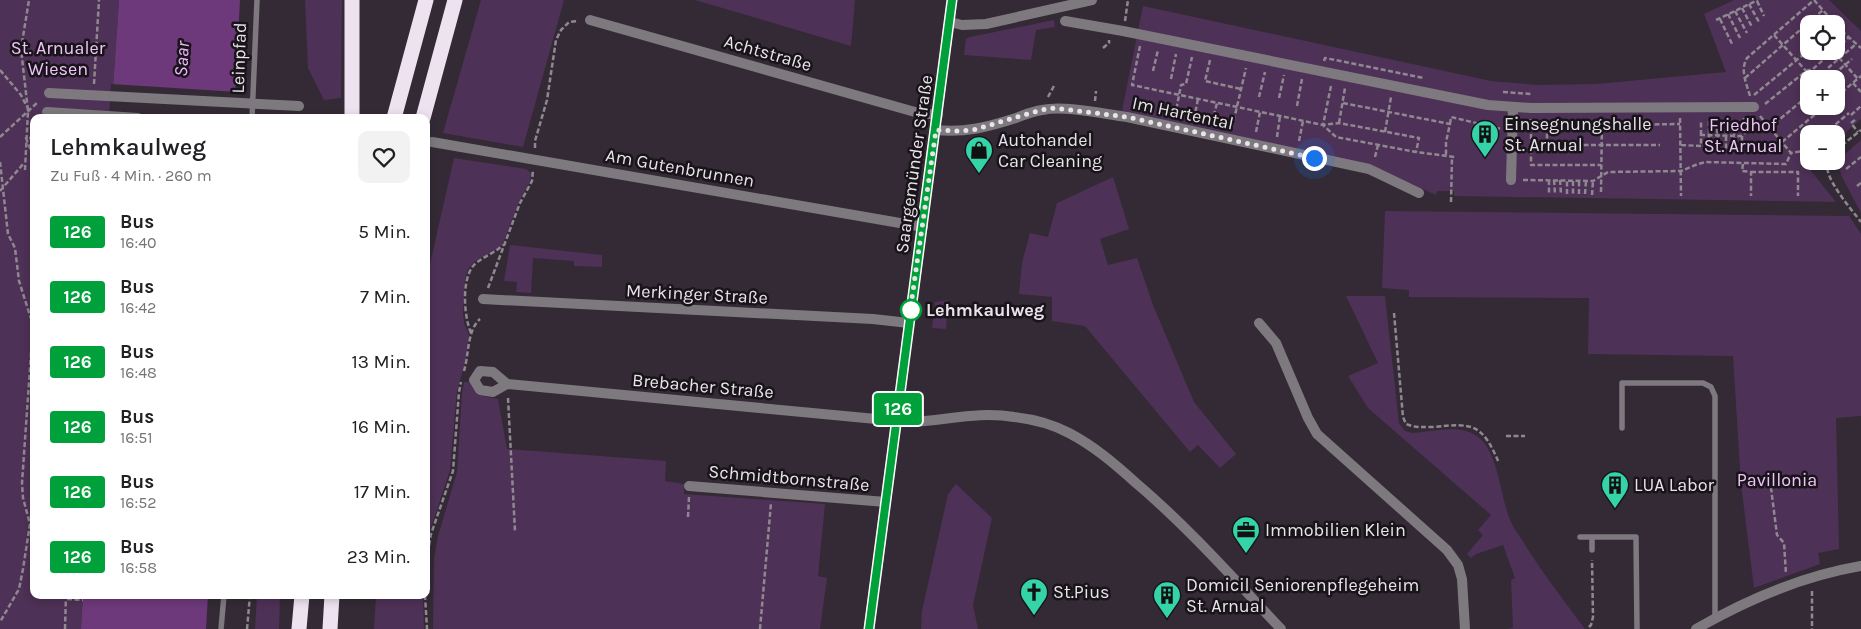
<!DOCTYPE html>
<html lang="de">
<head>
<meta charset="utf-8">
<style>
  :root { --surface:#fff; --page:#f2f2f2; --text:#202124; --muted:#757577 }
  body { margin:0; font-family:Karla,sans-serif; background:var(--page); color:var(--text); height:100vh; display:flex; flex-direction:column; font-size:19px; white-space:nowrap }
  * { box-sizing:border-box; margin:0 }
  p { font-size:16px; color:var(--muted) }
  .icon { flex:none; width:28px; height:28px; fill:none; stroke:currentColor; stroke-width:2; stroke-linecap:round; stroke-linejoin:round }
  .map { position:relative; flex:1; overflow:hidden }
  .panel { position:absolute; left:30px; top:114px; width:400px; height:485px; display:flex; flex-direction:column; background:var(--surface); border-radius:10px; box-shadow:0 2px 8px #0003 }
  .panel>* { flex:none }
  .badge { padding:0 10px; border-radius:4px; font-size:18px; line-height:32px }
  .buttons { position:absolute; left:1800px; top:15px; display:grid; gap:10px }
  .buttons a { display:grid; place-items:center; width:45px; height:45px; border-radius:10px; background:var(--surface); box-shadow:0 2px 8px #0003; font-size:25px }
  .you { position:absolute; width:25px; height:25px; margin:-12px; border:4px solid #fff; border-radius:50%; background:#1a73e8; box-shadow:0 0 0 8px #1a73e833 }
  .map>.badge { position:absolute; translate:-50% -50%; box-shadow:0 0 0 2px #fff }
  .round { display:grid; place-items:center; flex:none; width:52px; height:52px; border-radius:10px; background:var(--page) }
  .summary { display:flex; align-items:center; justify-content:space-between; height:85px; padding:0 20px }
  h1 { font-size:24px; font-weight:600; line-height:38px }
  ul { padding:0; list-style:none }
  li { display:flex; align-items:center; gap:15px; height:65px; padding:0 20px }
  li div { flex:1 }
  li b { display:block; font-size:19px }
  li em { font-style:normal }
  li .badge { min-width:55px; font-weight:700; text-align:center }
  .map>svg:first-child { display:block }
  .green { fill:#4e3156; fill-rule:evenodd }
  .water { fill:#6d397a }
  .pier { fill:#332a35 }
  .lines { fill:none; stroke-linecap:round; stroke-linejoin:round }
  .path { stroke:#8f8891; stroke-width:2.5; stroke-dasharray:5 2.5; stroke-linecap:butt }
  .lane { stroke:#7e797f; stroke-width:5.5 }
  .street { stroke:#7e797f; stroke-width:10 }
  .secondary { stroke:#aba4ad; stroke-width:10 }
  .highway { stroke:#eee2f1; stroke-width:15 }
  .street-bridge { stroke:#7e797f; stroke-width:10 }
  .line-casing { stroke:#fff; stroke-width:11 }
  .line { stroke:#00a13a; stroke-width:8 }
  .walk { stroke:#e9e3ea; stroke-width:5; stroke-dasharray:0 9 }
  .stop-dot { fill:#fff; stroke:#00a13a; stroke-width:2.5 }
  .labels { text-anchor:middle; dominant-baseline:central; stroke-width:5; stroke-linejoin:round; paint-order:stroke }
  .park-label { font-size:18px; fill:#f0c4fb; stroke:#181419 }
  .street-label { font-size:18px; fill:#e9e3ea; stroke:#181419 }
  .poi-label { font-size:18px; fill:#e9e3ea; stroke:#181419; text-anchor:start }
  .stop-label { font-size:18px; font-weight:bold; fill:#e9e3ea; stroke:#181419; text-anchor:start }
  .water-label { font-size:19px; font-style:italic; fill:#edb3fc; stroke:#181419 }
</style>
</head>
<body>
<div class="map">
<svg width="1861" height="629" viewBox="0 0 1861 629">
  <rect width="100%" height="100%" fill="#332a35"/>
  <path class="green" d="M0 0H119L111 117 34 118V595H83L81 629H0Z
    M305 0H342L341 98 324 100 308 68Z
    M481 0H564L523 147 443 133Z
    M695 0H855L851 46Z
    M1734 0H1829L1861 31V119L1836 141V134H1809V161H1812L1807 166 1836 202 1454 196V191H1437L1436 195 1371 165 1122 111 1143 6 1491 81 1537 85 1596 84 1726 72 1704 14ZM1809 24H1836V51H1809ZM1809 79H1836V106H1809Z
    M1054 20 1055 27 1036 30 1031 60 964 55 966 39 970 37Z
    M1861 140V213L1841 175 1838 160Z
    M454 158 526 169 531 173 530 181 519 202 503 243 496 250 475 261 468 269 465 279 463 312 464 323 469 335 466 359 457 391 450 470 429 534 426 549V282Z
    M1113 177 1129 229 1100 239 1108 265 1137 258 1153 305 1194 402 1236 454 1220 468 1198 445 1190 452 1085 326 1052 321V297L1019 294 1022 263 1030 233 1048 237 1057 203Z
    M1385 211 1849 216 1861 234V416L1836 418 1839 549 1818 553 1820 564 1754 588 1741 484 1733 356 1588 354 1589 298 1409 297V290L1382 288Z
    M510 245 602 255V267L574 266V261L533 258 531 293 516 292 517 282 504 281Z
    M1346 296H1385L1399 423 1405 431 1412 433C1431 432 1458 424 1475 435 1499 448 1500 499 1511 522 1515 531 1522 539 1527 548 1545 576 1565 602 1585 629H1506L1513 628 1511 580 1515 578 1503 545 1476 554 1471 558 1467 554 1483 535 1478 530 1491 515 1368 408 1348 376 1378 363Z
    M948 300 946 329 932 328 935 302Z
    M464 382H469L477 395 498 399 507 449 666 461 665 481 684 484V494L825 504 818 576 827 578 820 629H433L434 558 438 536 457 472 462 393Z
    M956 484 992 518 973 605 978 629H921L922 611 948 494Z
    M257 595H280L279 629H255Z
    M376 595H423L424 629H374Z"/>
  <path class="water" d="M119 0H240L234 117 111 118Z
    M83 595H208L206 629H81Z"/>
  <path class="pier" d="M111 84 238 92 237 118H109Z"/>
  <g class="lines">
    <path class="path" d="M1814 0 1835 24
      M1757 1 1764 16
      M1749 4 1759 22
      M1742 8 1752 27
      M1735 11 1747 33
      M1728 14 1740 38
      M1720 19 1733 46
      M1716 20 1758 0
      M1125 21 1128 0
      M1836 26 1861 48
      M1774 35 1806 71
      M1140 46 1132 85 1323 125 1336 137 1416 152 1455 157
      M1103 48 1109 43V40
      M1836 49 1848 38
      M1834 52 1858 79
      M1210 60 1205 81 1241 89
      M1324 61 1325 58 1424 78
      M1828 68 1856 44
      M0 70 21 95 27 107
      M1153 71 1158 50
      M1834 74 1852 59
      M1745 78 1823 10
      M1171 79 1176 54
      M1853 83 1861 92
      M94 84 99 0
      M1331 86 1323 125 1339 123 1419 138 1416 152
      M1503 92 1531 94V96
      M1754 95 1809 50
      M1750 96C1746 82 1740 70 1747 58L1814 0
      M1048 97 1055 84
      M1259 97 1265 72
      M1836 97 1861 76
      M1279 98 1284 75
      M1095 101 1096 91
      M1343 103 1450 124 1446 142V156
      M1765 104 1806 71 1813 69 1833 51
      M1297 106 1302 79
      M1851 115 1861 106
      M1175 116 1181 85 1186 84 1192 57
      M1760 116 1791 153 1803 151 1809 146
      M1680 118 1681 196
      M1194 119 1198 99
      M1531 119V165H1601
      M1855 120 1851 123 1858 132
      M1709 121V149
      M1717 121 1718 149
      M1726 121V149
      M1734 122 1735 149
      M1212 123 1217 103
      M1339 123 1345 88
      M1450 124 1451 117 1501 129
      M1232 128 1246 68
      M1769 128 1809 95
      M1256 132 1260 112
      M1385 132 1391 97
      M1824 134 1849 113
      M1701 135V121
      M1742 136V149
      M0 137 38 102
      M1277 137 1280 116
      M34 138H26L34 158
      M1299 141 1303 121
      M1782 142 1825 106
      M1531 145H1660
      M1681 145 1701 146V135L1742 136 1745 133 1744 118
      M1547 146V126L1680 124
      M535 148V141L547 100 556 40 561 30 569 22 578 21
      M1836 150 1861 130
      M1375 157 1378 145
      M1828 161C1821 175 1852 210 1861 222
      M0 162 8 234 15 248 19 281 33 325 22 483 23 498 30 524 23 569 19 589 0 622
      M1743 164 1742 171 1751 172V196
      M1846 169 1861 157
      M25 170 28 111 21 49 29 0
      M1751 172H1798V196
      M1523 180 1593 181 1608 172 1681 171 1698 164 1706 162 1786 164 1791 153
      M1549 180V194
      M1554 180 1555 194
      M1560 180 1561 194
      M1573 181V194
      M1857 186 1861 183
      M0 191 24 163
      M1601 192 1602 119
      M1567 194V181
      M1579 194V181
      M1585 194 1586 181
      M1592 195 1593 181
      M1451 202 1452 157
      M488 288 520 203 532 181 533 170
      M1394 313 1403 417 1406 424C1415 428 1423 427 1433 427 1473 423 1482 423 1499 463
      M471 333C464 317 461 279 474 265 482 257 495 253 503 245
      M464 371C469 355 467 330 480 319
      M508 398 515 531
      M1506 436H1525
      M1770 480 1777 535 1784 543 1786 574
      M688 517 689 497
      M426 575 427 558 431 534 453 471 459 392 461 382
      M1812 591V629
      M425 595 427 629
      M67 599 83 600
      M1589 627 1591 625 1593 617 1592 560
      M65 629 66 595
      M247 629 250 595
      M760 629 771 503"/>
    <path class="lane" d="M252 118 257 0
      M1622 428V383H1703L1711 387 1715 396V618
      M1580 537H1636L1637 629
      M1592 550V537
      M221 629 224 595"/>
    <path class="street" d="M590 20 915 112 938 115
      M1065 21 1123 31 1488 105 1531 108 1754 107
      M950 22 962 25 986 24 1092 0
      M936 130C965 133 988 127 1016 118 1024 115 1033 111 1042 110 1065 105 1103 114 1127 117L1369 169 1419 193
      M432 142 923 227
      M1511 180 1513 107
      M483 299 873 319 909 323
      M1259 323 1276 343 1308 418 1317 434 1447 550 1458 565 1462 579 1465 629
      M507 384 493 372 480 371 474 380 480 390 493 392 507 384 908 422C945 421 977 411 1014 417 1033 419 1052 424 1069 433 1094 446 1115 464 1136 483 1188 527 1234 579 1281 629
      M689 486 886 502
      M1696 629C1748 599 1802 576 1861 566"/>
    <path class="secondary" d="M869 629 952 0"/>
    <path class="highway" d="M352 118V0
      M394 118 426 0
      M423 118 455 0
      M299 629 302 595
      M330 629 332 595"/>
    <path class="street-bridge" d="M49 93 299 106
      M47 112 138 118"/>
  </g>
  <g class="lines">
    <g class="line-casing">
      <path id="line" d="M869 629 952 0"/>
    </g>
    <use href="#line" class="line"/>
    <path class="walk" d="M911 310 910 312 936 130 958 131 973 130 1041 110 1054 108 1127 117 1314 158"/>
  </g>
  <defs>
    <g id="building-pin" transform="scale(1.4375)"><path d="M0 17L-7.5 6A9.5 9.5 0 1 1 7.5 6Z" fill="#34d4a8" stroke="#181419"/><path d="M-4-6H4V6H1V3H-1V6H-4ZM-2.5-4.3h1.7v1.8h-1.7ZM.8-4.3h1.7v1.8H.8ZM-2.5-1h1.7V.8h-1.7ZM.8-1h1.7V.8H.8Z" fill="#111"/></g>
    <g id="shop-pin" transform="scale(1.4375)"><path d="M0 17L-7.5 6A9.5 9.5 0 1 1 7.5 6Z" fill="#34d4a8" stroke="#181419"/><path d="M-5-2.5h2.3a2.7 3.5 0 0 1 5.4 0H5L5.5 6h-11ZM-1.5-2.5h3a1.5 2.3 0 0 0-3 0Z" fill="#111"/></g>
    <g id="office-pin" transform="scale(1.4375)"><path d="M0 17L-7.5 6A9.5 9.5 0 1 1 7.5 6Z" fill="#34d4a8" stroke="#181419"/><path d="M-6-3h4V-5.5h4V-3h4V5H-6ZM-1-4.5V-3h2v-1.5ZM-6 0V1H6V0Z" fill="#111"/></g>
    <g id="church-pin" transform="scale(1.4375)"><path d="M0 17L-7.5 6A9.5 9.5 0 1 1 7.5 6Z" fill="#34d4a8" stroke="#181419"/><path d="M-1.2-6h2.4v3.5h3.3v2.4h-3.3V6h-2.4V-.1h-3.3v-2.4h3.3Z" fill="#111"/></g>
  </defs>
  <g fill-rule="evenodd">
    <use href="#building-pin" x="1485" y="134"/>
    <use href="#shop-pin" x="979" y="150"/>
    <use href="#building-pin" x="1615" y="485"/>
    <use href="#office-pin" x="1246" y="530"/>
    <use href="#church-pin" x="1034" y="592"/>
    <use href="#building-pin" x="1167" y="595"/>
  </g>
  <circle class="stop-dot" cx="911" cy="310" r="10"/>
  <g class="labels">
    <g class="park-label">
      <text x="58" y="48">St. Arnualer<tspan x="58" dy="21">Wiesen</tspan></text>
      <text x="1743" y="125">Friedhof<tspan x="1743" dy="21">St. Arnual</tspan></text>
      <text x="1777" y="480">Pavillonia</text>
    </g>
    <g class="street-label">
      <text transform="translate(768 53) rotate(16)">Achtstraße</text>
      <text transform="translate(239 58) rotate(-88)">Leinpfad</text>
      <text transform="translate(1183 113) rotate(12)">Im Hartental</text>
      <text transform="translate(914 164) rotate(-82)">Saargemünder Straße</text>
      <text transform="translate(680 168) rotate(10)">Am Gutenbrunnen</text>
      <text transform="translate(697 294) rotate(3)">Merkinger Straße</text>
      <text transform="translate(703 386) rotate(5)">Brebacher Straße</text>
      <text transform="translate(789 478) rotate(5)">Schmidtbornstraße</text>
    </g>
    <g class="poi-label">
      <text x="1504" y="124">Einsegnungshalle<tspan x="1504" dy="21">St. Arnual</tspan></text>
      <text x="998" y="140">Autohandel<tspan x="998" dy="21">Car Cleaning</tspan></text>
      <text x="1634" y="485">LUA Labor</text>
      <text x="1265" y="530">Immobilien Klein</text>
      <text x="1186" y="585">Domicil Seniorenpflegeheim<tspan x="1186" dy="21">St. Arnual</tspan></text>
      <text x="1053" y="592">St.Pius</text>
    </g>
    <g class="stop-label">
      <text x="926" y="310">Lehmkaulweg</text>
    </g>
    <g class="water-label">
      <text transform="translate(182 59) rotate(-86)">Saar</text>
    </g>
  </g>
</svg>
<div class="buttons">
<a><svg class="icon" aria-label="locate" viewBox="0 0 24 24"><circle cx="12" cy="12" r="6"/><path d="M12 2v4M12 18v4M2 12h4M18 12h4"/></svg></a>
<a>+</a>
<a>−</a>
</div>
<div class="you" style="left:1314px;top:158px"></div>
<b class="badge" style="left:898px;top:409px;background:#00a13a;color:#fff">126</b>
<section class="panel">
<div class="summary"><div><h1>Lehmkaulweg</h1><p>Zu Fuß · 4 Min. · 260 m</p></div><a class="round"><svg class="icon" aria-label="heart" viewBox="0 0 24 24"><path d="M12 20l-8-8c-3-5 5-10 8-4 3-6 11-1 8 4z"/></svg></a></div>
<ul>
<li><span class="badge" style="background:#00a13a;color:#fff">126</span><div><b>Bus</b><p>16:40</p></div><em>5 Min.</em></li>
<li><span class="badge" style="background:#00a13a;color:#fff">126</span><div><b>Bus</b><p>16:42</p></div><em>7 Min.</em></li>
<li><span class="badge" style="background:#00a13a;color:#fff">126</span><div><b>Bus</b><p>16:48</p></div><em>13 Min.</em></li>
<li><span class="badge" style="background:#00a13a;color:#fff">126</span><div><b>Bus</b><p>16:51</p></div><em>16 Min.</em></li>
<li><span class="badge" style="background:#00a13a;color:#fff">126</span><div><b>Bus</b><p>16:52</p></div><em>17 Min.</em></li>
<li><span class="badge" style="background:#00a13a;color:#fff">126</span><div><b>Bus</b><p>16:58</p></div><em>23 Min.</em></li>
</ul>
</section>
</div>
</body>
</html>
